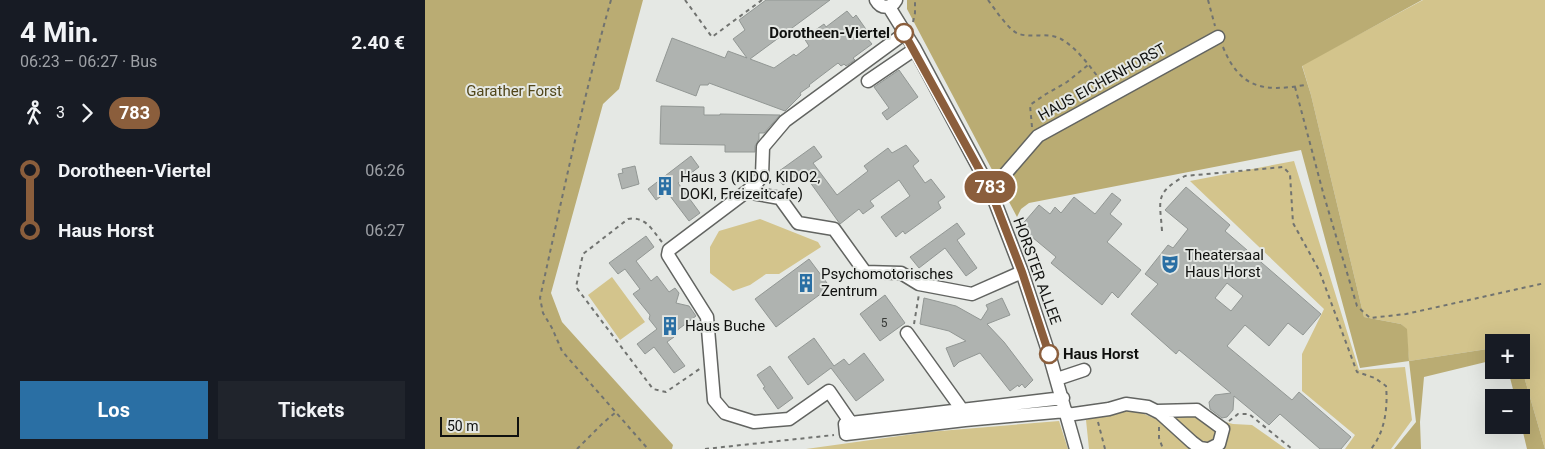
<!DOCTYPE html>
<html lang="de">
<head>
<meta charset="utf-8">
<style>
  :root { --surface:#171b24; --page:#20242c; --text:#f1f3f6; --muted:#9ea1a6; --accent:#2a6fa4 }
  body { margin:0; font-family:Roboto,sans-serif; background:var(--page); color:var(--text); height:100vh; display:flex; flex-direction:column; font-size:19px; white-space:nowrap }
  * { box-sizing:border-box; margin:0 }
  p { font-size:16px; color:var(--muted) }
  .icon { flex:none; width:28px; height:28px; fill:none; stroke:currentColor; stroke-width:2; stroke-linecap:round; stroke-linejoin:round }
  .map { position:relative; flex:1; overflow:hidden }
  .sheet { display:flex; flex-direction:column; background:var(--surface); width:425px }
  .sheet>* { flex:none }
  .badge { padding:0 10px; border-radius:16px; font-size:18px; line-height:32px }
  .tools { position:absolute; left:1060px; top:334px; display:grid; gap:10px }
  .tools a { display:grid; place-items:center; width:45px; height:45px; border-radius:0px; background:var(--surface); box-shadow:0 5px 20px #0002; font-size:25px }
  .scale { position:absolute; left:15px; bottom:12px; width:79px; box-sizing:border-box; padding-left:5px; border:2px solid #10110f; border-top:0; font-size:14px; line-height:18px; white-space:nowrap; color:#10110f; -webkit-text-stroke:4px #e5e8e4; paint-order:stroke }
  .map>.badge { position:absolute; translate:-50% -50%; box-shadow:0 0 0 2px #fff }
  .legs { display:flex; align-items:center; gap:8px; height:55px; padding:0 20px; font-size:16px }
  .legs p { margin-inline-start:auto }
  .headline { display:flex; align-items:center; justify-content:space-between; height:85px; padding:0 20px }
  h1 { font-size:28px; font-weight:700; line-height:38px }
  .action { display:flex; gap:10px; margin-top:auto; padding:10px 20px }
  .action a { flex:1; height:58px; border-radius:0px; background:var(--accent); color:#fff; font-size:20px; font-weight:700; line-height:58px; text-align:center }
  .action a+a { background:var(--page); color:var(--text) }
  ul { padding:0 20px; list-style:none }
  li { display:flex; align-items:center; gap:18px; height:60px; font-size:19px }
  li i { display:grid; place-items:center; width:8px; height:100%; margin:0 6px; background:currentColor }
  li i::after { content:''; width:12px; height:12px; margin:-6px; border:4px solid; border-radius:50%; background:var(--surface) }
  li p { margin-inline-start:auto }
  li:first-child i { background:linear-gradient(#0000 50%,currentColor 0) }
  li:last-child i { background:linear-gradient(currentColor 50%,#0000 0) }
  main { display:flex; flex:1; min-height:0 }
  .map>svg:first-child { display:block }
  .green { fill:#d3c48c }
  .forest { fill:#baac73 }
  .building { fill:#afb3b0; stroke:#929794; fill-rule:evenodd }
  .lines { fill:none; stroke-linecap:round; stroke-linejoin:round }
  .minor-casing { stroke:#626461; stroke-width:15 }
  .path { stroke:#717370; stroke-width:2; stroke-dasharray:4 4; stroke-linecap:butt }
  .minor { stroke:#fff; stroke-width:12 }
  .line-1-casing { stroke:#fff; stroke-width:11 }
  .line-1 { stroke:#8b5e3c; stroke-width:8 }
  .stop-1-dot { fill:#fff; stroke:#8b5e3c; stroke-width:2.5 }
  .labels { text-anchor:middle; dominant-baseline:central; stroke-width:4; stroke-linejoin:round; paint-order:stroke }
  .number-label { font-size:12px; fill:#383a37 }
  .stop-label { font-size:15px; font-weight:bold; fill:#10110f; stroke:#e5e8e4; text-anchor:end }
  .street-label { font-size:15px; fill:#10110f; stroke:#e5e8e4 }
  .park-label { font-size:15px; fill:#51461a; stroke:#e5e8e4 }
  .poi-label { font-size:15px; fill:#10110f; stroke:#e5e8e4; text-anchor:start }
</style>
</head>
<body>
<main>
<section class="sheet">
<div class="headline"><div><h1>4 Min.</h1><p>06:23 – 06:27 · Bus</p></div><b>2.40 €</b></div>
<div class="legs"><svg class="icon" aria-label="walk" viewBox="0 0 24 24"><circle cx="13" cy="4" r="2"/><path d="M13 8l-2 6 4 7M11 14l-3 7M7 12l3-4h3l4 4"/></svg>3<svg class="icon" aria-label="forward" viewBox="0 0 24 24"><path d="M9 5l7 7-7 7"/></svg><b class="badge" style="background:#8b5e3c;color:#fff">783</b></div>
<ul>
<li><i style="color:#8b5e3c"></i><b>Dorotheen-Viertel</b><p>06:26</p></li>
<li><i style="color:#8b5e3c"></i><b>Haus Horst</b><p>06:27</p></li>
</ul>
<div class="action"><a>Los</a><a>Tickets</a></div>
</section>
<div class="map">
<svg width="1120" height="449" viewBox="0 0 1120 449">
  <rect width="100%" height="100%" fill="#e5e8e4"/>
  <path class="green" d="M998 0H1120V449L1096 366V342H1069V348L984 361 981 329 976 324 939 317 886 95 877 65Z
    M869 161 934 370 980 367 987 420 966 449H920L930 435 877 391V354L899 309 765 181Z
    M335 219 393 242 396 247 354 274H341L325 285 308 291 285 273V247L294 231Z
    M187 277 220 322 195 340 163 295Z
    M702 410 717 413 728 418 774 415 808 424 827 425 861 449H664L661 420Z
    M634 421 643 449H381L503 432Z"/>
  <path class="forest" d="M0 0H218L194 89 178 104 126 293 137 322 248 445 247 449H0Z
    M482 0H997L877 66 886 95 939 317 976 324 982 329 984 361 1069 348V360L999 377 995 422 996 449H969L991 422 984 361 935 368 876 150 604 203 596 209 592 217 482 9Z
    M1096 366 1120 449H1102L1096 424V398L1090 397 1083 370H1096Z"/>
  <path class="building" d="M341 0H405L325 59 349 68 369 54 371 56 384 46 379 38 399 24 401 27 422 11 428 18 431 15 445 35 441 37 447 44 428 58 430 60 421 66 419 64 416 66 413 63 384 85 385 86 375 93 376 95 360 111 284 83 283 85H275L271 96 231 81 247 38 300 58 303 51 322 58 308 39 320 30 314 20Z
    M474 70 493 97 462 120 457 113 464 108 449 87Z
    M236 106 279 107V115H295V114L355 115 339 133H334V139L330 146V152H300V145L235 144Z
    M481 145 494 161 488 166 500 183 506 179 520 197 513 202 516 208 480 234 478 231 471 237 456 217 485 196 474 180 445 201 449 206 438 214 434 209 415 224 377 171 358 185 350 174 389 146 397 157 388 163 412 195 443 171 439 166 463 148 467 153Z
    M266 156 274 167 253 183 275 213 264 221 242 192 231 200 223 189Z
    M210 166 214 184 197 189 193 174 198 173 197 169Z
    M761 187 805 225 800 231 896 314 878 335 863 323 844 346 820 325 802 346 867 400 874 392 926 437 916 449H895L855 414 844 425 809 396 808 410 802 417 797 418 785 409 784 402 790 395 806 393 754 350 751 354 706 314 733 284 720 274 743 245 748 248 763 229 740 210ZM802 283 818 296 806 311 790 298Z
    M687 193 696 200 685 214 697 224 682 242 716 270 693 298 687 292 677 305 626 263 631 257 595 227 614 205 625 214 630 207 636 213 649 197 670 214Z
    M532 223 540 234 532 240 552 268 541 276 520 248 494 268 485 257Z
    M221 236 229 247 211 261 226 281 232 276 244 292 250 288 254 293 251 303 264 306 271 316 247 334 249 337 242 342 260 366 249 373 229 347 220 354 212 344 232 329 224 319 225 315 208 294 215 289 200 269 193 274 184 263Z
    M384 259 405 287 351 327 330 299Z
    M460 295 480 323 455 341 435 314Z
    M499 298 531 306 556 320 563 309 561 305 577 298 585 315 562 324 579 342 608 380 600 388 597 384 594 387 593 385 585 391 555 353 534 362 529 367 521 348 541 341 524 331 495 324Z
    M389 338 409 366 419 359 424 365 439 353 459 380 431 401 406 368 383 385 363 357Z
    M345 366 368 398 353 409 338 388 340 387 332 375Z"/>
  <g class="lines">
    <g class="minor-casing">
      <path id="minor" d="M451 0C456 9 466 9 471 0
        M464 7 490 49 565 189 597 272 624 354 651 449
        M443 81 490 49
        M565 189 575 180 613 136 793 37
        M321 192 331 184 337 176 338 147 360 121 480 33
        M482 333 538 411 539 417
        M632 379 659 370
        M638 398 426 423 420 424 421 434 540 420 641 411
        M732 411 772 410 798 429 794 444 784 449
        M642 415 684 409 701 404 723 407 735 413 767 442 775 448 781 449
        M426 423 404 391 364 419 329 422 300 413 289 400 282 317 243 255 244 250 321 192 355 198 373 223 409 229 440 272 476 273 494 284 547 294 597 272"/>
    </g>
    <path class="path" d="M186 0C158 98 137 198 115 298L118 313 127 328 137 351 223 449
      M260 0 287 37 337 0
      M563 0C570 9 584 31 594 34 607 38 623 32 636 39 654 49 667 70 680 86
      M783 0 790 26
      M488 22 490 13V0
      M798 47C815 89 839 92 880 85
      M870 87 899 196 932 306 945 318 981 314 1120 283
      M607 127 605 105 621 94 642 82 663 65
      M737 231C735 200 729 193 760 176L858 167 865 174 868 223 894 270 932 372 950 378 961 386C963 407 960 432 946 449
      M237 242C227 230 221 216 203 219L158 254 151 287 228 389 241 392 276 368
      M489 324 494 294
      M804 421 813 414H824L867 449
      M673 422 680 449
      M734 427V438L738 449
      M152 449 178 423 191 412
      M280 449 409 435"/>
    <use href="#minor" class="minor"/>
  </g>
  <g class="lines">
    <g class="line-1-casing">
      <path id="line-1" d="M479 33 565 189 597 272 624 354"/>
    </g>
    <use href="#line-1" class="line-1"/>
  </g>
  <defs>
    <g id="building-bare" transform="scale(1.5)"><path d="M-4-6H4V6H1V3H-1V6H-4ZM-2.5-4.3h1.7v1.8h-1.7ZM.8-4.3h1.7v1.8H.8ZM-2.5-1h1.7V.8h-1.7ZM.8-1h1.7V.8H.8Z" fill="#2a6fa4" stroke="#e5e8e4" stroke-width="2.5" paint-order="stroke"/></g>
    <g id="theatre-bare" transform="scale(1.5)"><path d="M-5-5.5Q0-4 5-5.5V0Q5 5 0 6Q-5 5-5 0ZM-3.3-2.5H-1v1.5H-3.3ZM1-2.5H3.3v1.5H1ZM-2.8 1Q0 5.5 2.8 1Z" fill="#2a6fa4" stroke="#e5e8e4" stroke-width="2.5" paint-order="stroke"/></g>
  </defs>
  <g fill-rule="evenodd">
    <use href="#building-bare" x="240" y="186"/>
    <use href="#theatre-bare" x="745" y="264"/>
    <use href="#building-bare" x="381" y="283"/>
    <use href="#building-bare" x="245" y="326"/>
  </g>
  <g class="stop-1-dot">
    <circle cx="479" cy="33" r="9"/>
    <circle cx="624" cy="354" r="9"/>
  </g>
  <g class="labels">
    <g class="number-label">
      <text x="459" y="323">5</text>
    </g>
    <g class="stop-label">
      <text x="465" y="33">Dorotheen-Viertel</text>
      <text x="638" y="354" text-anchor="start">Haus Horst</text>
    </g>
    <g class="street-label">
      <text transform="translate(677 82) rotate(-29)">HAUS EICHENHORST</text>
      <text transform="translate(612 271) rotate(70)">HORSTER ALLEE</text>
    </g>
    <g class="park-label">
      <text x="89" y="91">Garather Forst</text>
    </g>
    <g class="poi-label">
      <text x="255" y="177">Haus 3 (KIDO, KIDO2,<tspan x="255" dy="17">DOKI, Freizeitcafe)</tspan></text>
      <text x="760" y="255">Theatersaal<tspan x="760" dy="17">Haus Horst</tspan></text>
      <text x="396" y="274">Psychomotorisches<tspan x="396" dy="17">Zentrum</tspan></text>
      <text x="260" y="326">Haus Buche</text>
    </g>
  </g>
</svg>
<div class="tools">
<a>+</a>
<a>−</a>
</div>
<div class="scale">50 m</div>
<b class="badge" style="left:565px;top:187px;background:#8b5e3c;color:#fff">783</b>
</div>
</main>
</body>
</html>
